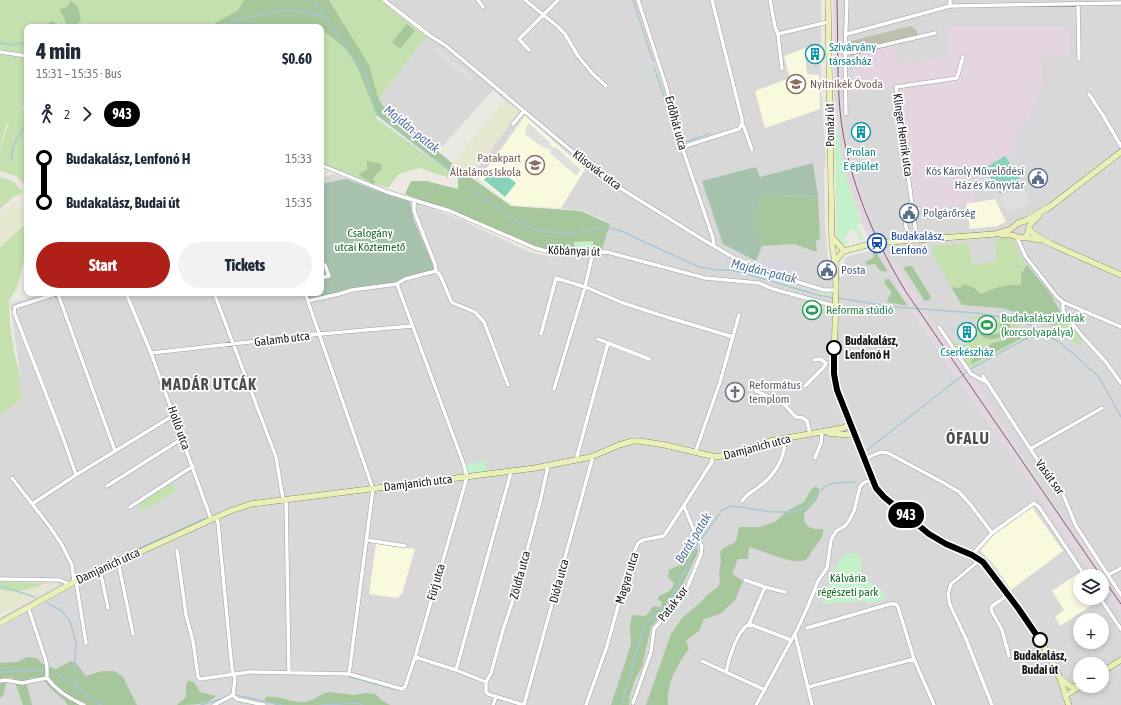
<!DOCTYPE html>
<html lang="en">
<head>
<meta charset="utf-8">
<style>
  :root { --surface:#fff; --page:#f2f2f3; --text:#1f2937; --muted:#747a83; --accent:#ae2018 }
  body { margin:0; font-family:"Asap Condensed",sans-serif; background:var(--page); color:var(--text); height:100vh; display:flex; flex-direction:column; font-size:15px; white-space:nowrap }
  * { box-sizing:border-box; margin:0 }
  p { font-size:13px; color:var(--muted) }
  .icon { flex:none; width:22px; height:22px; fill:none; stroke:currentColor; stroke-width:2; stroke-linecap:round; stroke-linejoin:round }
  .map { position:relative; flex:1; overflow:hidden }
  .side { position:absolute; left:24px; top:24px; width:300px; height:272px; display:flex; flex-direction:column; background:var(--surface); border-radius:8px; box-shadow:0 2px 6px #0003 }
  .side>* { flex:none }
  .badge { padding:0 8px; border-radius:13px; font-size:14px; line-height:26px }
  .buttons { position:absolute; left:1073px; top:569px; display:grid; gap:8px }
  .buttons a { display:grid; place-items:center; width:36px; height:36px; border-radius:50%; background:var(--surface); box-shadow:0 2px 6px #0003; font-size:20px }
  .map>.badge { position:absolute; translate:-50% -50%; box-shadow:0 0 0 2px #fff }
  .legs { display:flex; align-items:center; gap:6px; height:44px; padding:0 12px; font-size:13px }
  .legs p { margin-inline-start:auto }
  .headline { display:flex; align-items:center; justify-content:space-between; height:68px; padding:0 12px }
  h1 { font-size:22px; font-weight:800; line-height:30px }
  .action { display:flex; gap:8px; margin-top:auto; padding:8px 12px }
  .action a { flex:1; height:46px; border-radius:24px; background:var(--accent); color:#fff; font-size:16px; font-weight:800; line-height:46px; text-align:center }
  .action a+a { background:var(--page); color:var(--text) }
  ul { padding:0 12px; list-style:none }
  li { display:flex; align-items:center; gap:14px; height:44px; font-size:15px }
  li i { display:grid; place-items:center; width:6px; height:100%; margin:0 5px; background:currentColor }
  li i::after { content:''; width:10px; height:10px; margin:-5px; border:3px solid; border-radius:50%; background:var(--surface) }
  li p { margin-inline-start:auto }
  li:first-child i { background:linear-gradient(#0000 50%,currentColor 0) }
  li:last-child i { background:linear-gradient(currentColor 50%,#0000 0) }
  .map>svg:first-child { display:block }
  .residential { fill:#d9d8d8; fill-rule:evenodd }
  .industrial { fill:#e4d5e0 }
  .education { fill:#f9fadd }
  .construction { fill:#bebfaf }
  .farmland { fill:#e5e8cf }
  .grass { fill:#c4e0ae }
  .forest { fill:#a6c69c }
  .cemetery { fill:#a6c2ac }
  .park { fill:#c3f1c9 }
  .pitch { fill:#89d1b9 }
  .parking { fill:#dfdfdf }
  .plaza { fill:#d7d7e1 }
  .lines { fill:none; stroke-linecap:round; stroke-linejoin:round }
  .stream { stroke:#a8c8d4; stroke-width:1.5 }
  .street-casing { stroke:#9f9f9f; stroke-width:4.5 }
  .secondary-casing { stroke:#566312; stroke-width:6 }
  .street { stroke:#fff; stroke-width:3.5 }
  .secondary { stroke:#ebf0bb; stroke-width:5.5 }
  .tram { stroke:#696969; stroke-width:1 }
  .line-1-casing { stroke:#fff; stroke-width:9 }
  .line-1 { stroke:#000; stroke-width:6 }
  .stop-1-dot { fill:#fff; stroke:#000; stroke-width:2 }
  .labels { text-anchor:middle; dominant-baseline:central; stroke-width:3.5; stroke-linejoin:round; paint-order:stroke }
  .culture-label { font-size:12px; fill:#0d838f; stroke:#fff }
  .education-label { font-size:12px; fill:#785e54; stroke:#fff; text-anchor:start }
  .street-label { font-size:12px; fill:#1b1b1b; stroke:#fff }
  .service-label { font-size:12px; fill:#4e5e75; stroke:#fff; text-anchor:start }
  .park-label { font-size:12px; fill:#186a23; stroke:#fff }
  .transit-label { font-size:12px; fill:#164399; stroke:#fff; text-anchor:start }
  .leisure-label { font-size:12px; fill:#27864d; stroke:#fff; text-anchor:start }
  .stop-label { font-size:12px; font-weight:bold; fill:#1b1b1b; stroke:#fff; text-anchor:start }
  .worship-label { font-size:12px; fill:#5b616d; stroke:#fff; text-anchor:start }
  .water-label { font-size:13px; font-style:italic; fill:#55769e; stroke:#fff }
  .district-label { font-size:16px; font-weight:bold; letter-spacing:1px; fill:#4e4e4e; stroke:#fff }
</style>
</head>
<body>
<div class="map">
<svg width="1121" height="705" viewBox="0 0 1121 705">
  <rect width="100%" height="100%" fill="#ece9e2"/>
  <path class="residential" d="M328 0H821V89L826 159 824 173 825 225 829 275 843 277 845 259 848 256 876 250 879 251 901 293 921 324 1094 576H1080V598H1102V587L1121 615V705H0V618L58 585 47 583 0 581V415L23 398 18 381 21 380 10 303 50 293H321V178L333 174 410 200 462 220 529 252 553 257 554 251 605 235 608 222 582 210 511 204 473 175 518 112 493 90 439 150 382 106ZM1080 620H1102V642H1080ZM1080 664H1102V686H1080Z
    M840 0H1121V596L1046 493 971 375 920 304 877 234 850 157 846 135 841 98Z"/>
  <path class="industrial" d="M833 0H840L841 98 846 135 850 157 877 234 920 304 971 375 1046 493 1121 596V615L1102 587V576H1094L1021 470 901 293 879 252 876 250 861 223 860 215 848 184 841 158 834 98Z
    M948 26 1069 27V55L1042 57 1044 90 1040 91 1027 124 1017 126V155H1005L971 175 975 202 916 213 897 87 856 92 850 56 897 45 899 64 947 58Z"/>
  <path class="education" d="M805 48 807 74 819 75 820 109 765 128 755 91 790 78 784 56Z
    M525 116 585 169 561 208 512 205 479 179Z
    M995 199 1006 222 997 226 970 229 966 204Z
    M1032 507 1063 551 1011 590 994 565 980 550 997 532Z
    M376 544 415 549 402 594 397 598 369 594Z
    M1079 573 1081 576H1080V598H1096L1098 601 1060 626 1055 617 1064 610 1052 591Z"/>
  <path class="construction" d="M911 26 917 31 918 39 850 56 851 41Z"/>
  <path class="farmland" d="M504 100 519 111 473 175 454 162Z
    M15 202 27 216V223L2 246 0 243V216Z
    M47 583 59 585 0 614V590L7 591 27 590Z"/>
  <path class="grass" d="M0 0H381L403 19 427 37 393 79 380 98V106L376 118 456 177 450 178 419 168 399 174 388 188 359 179 321 165V27H27V104L14 114 27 106V188L16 176 0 171V149L9 121 6 125 0 147Z
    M0 177 10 180 16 184 23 193 15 196 0 209Z
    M27 223V257L25 256 17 288 9 301 10 324 14 352 21 380 18 382 23 398 0 415V247Z
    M1011 237 1014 240 1019 254 1027 265 1021 274 1022 285C1007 284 993 288 980 294L974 288 951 287 933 254 932 246 969 243 972 265 996 261 995 239Z
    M969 316C993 316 1014 322 1034 333L970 367 953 343 956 341 960 347 966 343 970 337 973 339 980 329 994 332 996 322 969 318Z
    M1063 317 1081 338V348L1051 325 1061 324Z
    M172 483 176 491 142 511 137 505Z
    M0 581 5 582 47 583C31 589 17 593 0 590Z"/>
  <path class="forest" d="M244 0H329L369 65 378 98 385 109 462 171 511 206 581 211 610 224 601 252H545L450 211 405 194 411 181H426L458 189V177L376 114 358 68 346 49 321 29V27H211L214 24 238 10Z
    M71 1 78 7 81 20 77 24 79 27H43L52 21 60 26 66 25C66 18 61 15 60 9L66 8Z
    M407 24 415 31 400 49 392 42Z
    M367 161 382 164 381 170 376 174 373 179 375 182 373 184 359 175 360 173 367 170Z
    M760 194 818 197 820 239 816 240 817 252 794 244 762 246 761 233 756 232Z
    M876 252 887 271C880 273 879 269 875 264L867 265 865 262 874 257 873 253Z
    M1027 265 1050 293 1063 317 1061 324 1051 325 1034 318 1002 308 962 305 951 287 960 288 964 284 974 288 981 294C993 288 1007 284 1021 285V274Z
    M912 266 931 297 929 300 925 301 903 267Z
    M886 279H889L908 306 887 302 889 296 892 293 884 282Z
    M1001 323H1008L1011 325C1007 337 990 344 980 335V333L982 332C989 335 997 336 1003 330L999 326Z
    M1016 328 1023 332 1026 336 971 364 972 360 985 347 989 346 992 343C998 342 1005 342 1009 337 1012 333 1012 331 1016 328Z
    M815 486 819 489C821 500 809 506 804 514 803 527 812 530 823 529 824 536 819 542 814 548 811 551 810 557 805 560 794 566 762 550 749 547L748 559H738L732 574 743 581 735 600 720 614 704 619 699 631 686 641 689 649C677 664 666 685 668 705H646L671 634 682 618 701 602 707 595 718 587 720 582 719 574 721 560 720 554 722 549 735 542 737 538 738 529 740 527H760L775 522 787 511 804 502 811 490Z
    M694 545 697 548 698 552 677 596 651 627 642 667 635 679 630 695 629 705H611L631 644 630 626 632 615 645 616 648 614 653 606 661 607 662 602 658 600V597C663 593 672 593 674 583L668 577 669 570 682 564Z
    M27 657 38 658 41 663 56 669 71 661 76 663 86 676 102 671H114L123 677 137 705H68L64 700 52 690 42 678C35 677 31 677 26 681L32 705H23L14 679 9 677C4 683 6 690 2 697L0 698V663L17 662Z
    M188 681 194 682 200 692 216 696C208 705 190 705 177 705L186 697V686Z
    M329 692 353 695 367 693 375 694 383 701 390 705H276L264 701 266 697C279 695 292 703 305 702 313 701 320 694 329 692Z"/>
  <path class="cemetery" d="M813 163 818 197 760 194 756 232H761L762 246 756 261 723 244 702 181 756 167 760 177Z
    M346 179 372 189 410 202 414 221 436 271 405 279 397 284 352 290 308 301 305 293H321V184Z"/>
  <path class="park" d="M833 127H838C840 147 843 165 849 185 853 197 859 210 861 223L857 227 864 239 859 240 858 232 852 229 848 232 846 237 844 238V241L848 242 847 244 846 245 841 243 837 236 835 152Z
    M593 241V252L575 253 574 242Z
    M732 260 759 272 760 270C768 280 778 280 789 281L788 284 819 294 820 291H823V293L829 294V292L831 293 830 296 819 294 733 269Z
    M485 461 488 473 467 477 464 465Z
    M847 553 859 554 861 557V572L863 577 882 591 887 598 868 604 865 601 822 604C826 590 835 562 847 553Z"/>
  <path class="pitch" d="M1005 156 1021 181 1000 194 985 168Z
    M495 167 516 183 505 197 484 180Z"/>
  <path class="parking" d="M437 47 473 77 470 81 434 51Z
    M529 123 551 143 550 145 554 148 556 147 581 170 576 176 550 153 551 151 546 147 545 149 525 134 526 130 525 129Z
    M1021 184 1031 201 1009 214 999 198Z"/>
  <path class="plaza" d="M782 258 787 260V273L781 271 775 272 772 270 770 267 764 265 766 262Z"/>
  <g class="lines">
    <path class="stream" d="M315 0 347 50 365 73 376 114 462 181
      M633 0 653 61
      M225 27C240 17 277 9 295 11 306 12 316 15 326 17
      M0 43 13 45 27 42
      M654 67 673 123 679 149
      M685 142 709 134
      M11 160 14 145 27 121
      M468 186 515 220 543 232 574 233 604 227 619 230 699 267 717 270H730L740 272 818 295 833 298
      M837 298 895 307 976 313 1013 319 1031 325 1048 336
      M867 450 972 368 1029 337 1048 336 1059 342 1078 358 1099 377 1121 417
      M77 577 204 519
      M0 586 35 597
      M47 603 62 611 70 621 76 643 74 671 76 685
      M0 672 43 670
      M57 674 76 685 87 696 101 705
      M350 677 398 690
      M236 695 282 705
      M201 705 227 697
      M320 705 358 703 362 705
      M621 705 645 624 666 605 679 583 697 545 722 510 732 506 772 512H792L807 507 817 493 827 485 834 483 855 482"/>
    <g class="street-casing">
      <path id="street" d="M384 0 429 35 445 45 579 157 612 183 702 239 736 259 761 268 766 274 780 279H788L824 290H836
        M478 0 483 7
        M525 0 557 26 565 34 578 56 592 73 606 86
        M638 0 667 89C667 95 671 99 670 105L682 147 713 238 714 245
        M770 0 775 27 778 34 782 69
        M1078 3 1079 59
        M950 6 1121 3
        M778 34 828 22
        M847 34 950 6V0
        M529 50 519 39 558 0
        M0 52 27 56
        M845 53 854 52 935 33
        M1089 94 1104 117 1121 146
        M846 114 845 53 847 0
        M513 124 524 111
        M742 124 744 127 752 150
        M682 147 739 129 742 124V119L712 0
        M321 165 387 192 450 211 535 248 553 253 607 252 705 278 759 283 773 289 835 306
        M907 234 904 211 919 209
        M1017 238 1026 257 1057 297 1063 302 1121 327
        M917 241 896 87 957 78 963 57
        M321 266 325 265 329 276 321 278
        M436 271 440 275 451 301 453 303 475 312 484 322 508 385
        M59 293 15 307 14 312 62 435 76 475
        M126 293 151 353 211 519
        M214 293 276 457 283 499
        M305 293 373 489 349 674
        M58 294 115 451
        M308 301 339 294 352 290 397 284 405 279 436 271 435 264 414 211V200
        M1063 302V310L1065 314 1083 337 1105 361 1121 383
        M939 327 971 374 986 382
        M541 334 556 278 588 288 623 303 660 315 733 337
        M598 339 608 343
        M151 353 320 334 412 326
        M814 360 820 359 826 363
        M983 376 1044 470 1061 489 1076 526 1121 595
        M805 386 823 368 826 363
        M554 389 585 287 593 252
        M756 391 783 403 796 417 803 418 807 421 810 434
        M1030 449 1102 408
        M695 453 720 382 739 315
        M815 458 821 443 822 433
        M864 459 881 452 888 453 944 483 959 492 970 504 992 533
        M577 460V456L608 343 649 359
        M12 478 50 527 62 545 72 565 74 582
        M107 486 183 438
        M286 499 289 673
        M742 501C750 490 752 493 761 485 776 474 785 457 785 439
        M32 504 76 475 174 415
        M130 507 193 466
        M216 517 218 523 232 669 235 679 233 695
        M367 540 405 546
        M177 550 186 615 193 641 198 677 200 679 250 672 349 674 402 689 405 687 415 657 467 477 464 465 397 284
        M972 555 992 533 1034 503 1039 507 1085 576
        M980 560 951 584 948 594 950 605 966 639 992 705
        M118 561 133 634
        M100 570 108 608
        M1108 575 1121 568
        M0 579 60 580 69 584
        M76 581 86 643
        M765 587 785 592
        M1008 595 992 606 991 610 1002 630 1009 656
        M1100 598 1121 629
        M28 607 45 658 47 667V678
        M749 624 791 640
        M807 628 890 604H896L898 607 914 659 934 705
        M795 634 812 705
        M415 657 456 670 486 682
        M702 661 765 690
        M456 670 510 476V471
        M726 672C729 658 737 631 749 624L765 587 745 580
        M47 678C56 690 70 699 84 705
        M0 681 5 680 22 683 47 678
        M808 687 914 659
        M233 695 237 699 264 705
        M633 703 651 652 654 629 678 601 688 586 701 554 702 546C695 536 689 518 684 506
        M214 705 233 695
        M493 705 496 697
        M524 705 488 694 486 692V682L491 673 503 630 517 588 541 498 548 466
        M524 705 592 460 591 457
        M586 705 607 646 631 559 638 543 643 540 664 536 712 462V457
        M756 705 797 630 808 606 818 581 827 568 831 540 836 531 845 526 849 521 854 511 860 487 863 483 872 479"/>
    </g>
    <g class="secondary-casing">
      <path id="secondary" d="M828 0 832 245 835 261 836 286 834 368 835 383 872 479C881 499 923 532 943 543 956 549 970 552 982 561 991 569 999 582 1006 592 1026 619 1046 646 1059 676 1063 686 1065 696 1069 705
        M1047 209 1121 152
        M1029 229 1035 235 1051 244 1121 275
        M999 234 1012 235 1020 238 1025 237 1039 240
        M832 237 844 251
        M1025 237C1029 233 1028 232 1029 227 1031 222 1035 219 1039 216
        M835 261 844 251 874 243 995 234 1011 229 1018 223 1025 221 1049 207
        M828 433 849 435 854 434
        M0 623 74 582 230 511 251 504 535 468 591 457 619 445 633 441H640L665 445 716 457 736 453 770 441 843 428 851 424
        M1102 672 1121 660
        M1059 677 1070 686 1078 688
        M1065 696 1079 687"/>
    </g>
    <use href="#street" class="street"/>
    <use href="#secondary" class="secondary"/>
    <path class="tram" d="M837 0C838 32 837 65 839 98 843 167 870 233 906 292L1101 576
      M1102 577 1121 604"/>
  </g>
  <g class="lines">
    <g class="line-1-casing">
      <path id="line-1" d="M834 348V374L837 390 876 488 884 497 929 534 946 544 972 555 983 562 1018 608 1040 640"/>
    </g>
    <use href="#line-1" class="line-1"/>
  </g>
  <defs>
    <g id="building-ring" transform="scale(1)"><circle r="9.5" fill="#fff" stroke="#0f9aa8" stroke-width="1.5"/><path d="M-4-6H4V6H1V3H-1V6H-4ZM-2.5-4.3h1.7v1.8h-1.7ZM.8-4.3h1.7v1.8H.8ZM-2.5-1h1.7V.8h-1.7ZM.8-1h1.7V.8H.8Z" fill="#0f9aa8"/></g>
    <g id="school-ring" transform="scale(1)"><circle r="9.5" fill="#fff" stroke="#8d6e63" stroke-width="1.5"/><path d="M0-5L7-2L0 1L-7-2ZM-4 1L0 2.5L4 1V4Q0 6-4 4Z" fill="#8d6e63"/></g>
    <g id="civic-ring" transform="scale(1)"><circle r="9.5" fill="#fff" stroke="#5c6f8a" stroke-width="1.5"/><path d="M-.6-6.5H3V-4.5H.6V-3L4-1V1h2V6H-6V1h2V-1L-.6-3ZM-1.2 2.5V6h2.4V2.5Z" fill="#5c6f8a"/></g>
    <g id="station-ring" transform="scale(1)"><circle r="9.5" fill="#fff" stroke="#1a4fb4" stroke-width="1.5"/><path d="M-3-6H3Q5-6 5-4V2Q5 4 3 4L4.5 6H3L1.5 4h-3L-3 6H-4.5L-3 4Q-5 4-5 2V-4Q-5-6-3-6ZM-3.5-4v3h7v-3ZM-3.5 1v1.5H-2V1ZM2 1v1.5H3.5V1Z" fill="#1a4fb4"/></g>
    <g id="stadium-ring" transform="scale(1)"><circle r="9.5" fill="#fff" stroke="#2e9e5b" stroke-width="1.5"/><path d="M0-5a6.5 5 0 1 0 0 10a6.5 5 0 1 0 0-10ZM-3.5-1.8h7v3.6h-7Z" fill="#2e9e5b"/></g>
    <g id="church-ring" transform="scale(1)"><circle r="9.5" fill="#fff" stroke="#6b7280" stroke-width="1.5"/><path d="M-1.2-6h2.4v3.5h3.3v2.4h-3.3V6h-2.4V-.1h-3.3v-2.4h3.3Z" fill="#6b7280"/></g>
  </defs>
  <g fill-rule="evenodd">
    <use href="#building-ring" x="815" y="54"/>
    <use href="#school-ring" x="796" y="84"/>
    <use href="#building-ring" x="861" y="132"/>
    <use href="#school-ring" x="535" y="165"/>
    <use href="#civic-ring" x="1038" y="178"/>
    <use href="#civic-ring" x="909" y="213"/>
    <use href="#station-ring" x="877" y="243"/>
    <use href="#civic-ring" x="827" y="270"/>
    <use href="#stadium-ring" x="812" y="310"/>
    <use href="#stadium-ring" x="987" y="325"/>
    <use href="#building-ring" x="967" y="332"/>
    <use href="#church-ring" x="735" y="392"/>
  </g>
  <g class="stop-1-dot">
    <circle cx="834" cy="348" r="7"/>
    <circle cx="1040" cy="640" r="7"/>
  </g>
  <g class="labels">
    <g class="culture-label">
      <text x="829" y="47" text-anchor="start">Szivárvány<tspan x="829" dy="14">társasház</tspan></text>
      <text x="861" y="152">Prolan<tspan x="861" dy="14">E épület</tspan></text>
      <text x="967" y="352">Cserkészház</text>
    </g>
    <g class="education-label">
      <text x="810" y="84">Nyitnikék Óvoda</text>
      <text x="521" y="158" text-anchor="end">Patakpart<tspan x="521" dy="14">Általános Iskola</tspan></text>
    </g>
    <g class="street-label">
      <text transform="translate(676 123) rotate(75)">Erdőhát utca</text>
      <text transform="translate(830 125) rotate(-91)">Pomázi út</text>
      <text transform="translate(903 135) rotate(82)">Klinger Henrik utca</text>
      <text transform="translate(597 170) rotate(37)">Klisovác utca</text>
      <text transform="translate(574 251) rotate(2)">Kőbányai út</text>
      <text transform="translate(282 339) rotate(-7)">Galamb utca</text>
      <text transform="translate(179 428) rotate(70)">Holló utca</text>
      <text transform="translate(757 447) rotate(-15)">Damjanich utca</text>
      <text transform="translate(1050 477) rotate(54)">Vasút sor</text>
      <text transform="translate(418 483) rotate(-7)">Damjanich utca</text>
      <text transform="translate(108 566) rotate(-25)">Damjanich utca</text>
      <text transform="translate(520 575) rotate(-75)">Zöldfa utca</text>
      <text transform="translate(627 578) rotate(-73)">Magyar utca</text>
      <text transform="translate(559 581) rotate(-75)">Diófa utca</text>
      <text transform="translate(436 582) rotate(-74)">Fürj utca</text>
      <text transform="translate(673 604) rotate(-53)">Patak sor</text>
    </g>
    <g class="service-label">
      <text x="1024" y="171" text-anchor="end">Kós Károly Művelődési<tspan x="1024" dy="14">Ház és Könyvtár</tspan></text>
      <text x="923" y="213">Polgárőrség</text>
      <text x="841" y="270">Posta</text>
    </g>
    <g class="park-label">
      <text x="370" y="233">Csalogány<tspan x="370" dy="14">utcai Köztemető</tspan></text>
      <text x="848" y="578">Kálvária<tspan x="848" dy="14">régészeti park</tspan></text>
    </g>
    <g class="transit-label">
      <text x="891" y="236">Budakalász,<tspan x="891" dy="14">Lenfonó</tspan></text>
    </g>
    <g class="leisure-label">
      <text x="826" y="310">Reforma stúdió</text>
      <text x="1001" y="318">Budakalászi Vidrák<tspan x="1001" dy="14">(korcsolyapálya)</tspan></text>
    </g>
    <g class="stop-label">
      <text x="845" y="341">Budakalász,<tspan x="845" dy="14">Lenfonó H</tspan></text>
      <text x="1040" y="656" text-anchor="middle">Budakalász,<tspan x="1040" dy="14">Budai út</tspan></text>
    </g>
    <g class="worship-label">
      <text x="749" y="385">Református<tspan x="749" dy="14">templom</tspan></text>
    </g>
    <g class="water-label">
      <text transform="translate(412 129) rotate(39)">Majdán-patak</text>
      <text transform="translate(764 271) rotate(14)">Majdán-patak</text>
      <text transform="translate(693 538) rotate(-58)">Barát-patak</text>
    </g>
    <g class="district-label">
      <text x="209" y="384">MADÁR UTCÁK</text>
      <text x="968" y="438">ÓFALU</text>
    </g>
  </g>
</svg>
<div class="buttons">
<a><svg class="icon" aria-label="layers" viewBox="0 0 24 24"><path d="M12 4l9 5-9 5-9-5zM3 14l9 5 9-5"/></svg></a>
<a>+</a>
<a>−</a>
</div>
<b class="badge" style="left:906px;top:515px;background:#000;color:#fff">943</b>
<section class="side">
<div class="headline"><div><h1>4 min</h1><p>15:31 – 15:35 · Bus</p></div><b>$0.60</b></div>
<div class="legs"><svg class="icon" aria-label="walk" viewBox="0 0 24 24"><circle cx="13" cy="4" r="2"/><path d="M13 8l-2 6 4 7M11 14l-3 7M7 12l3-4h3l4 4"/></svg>2<svg class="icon" aria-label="forward" viewBox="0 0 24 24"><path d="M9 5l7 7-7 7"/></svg><b class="badge" style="background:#000;color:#fff">943</b></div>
<ul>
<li><i style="color:#000"></i><b>Budakalász, Lenfonó H</b><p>15:33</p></li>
<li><i style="color:#000"></i><b>Budakalász, Budai út</b><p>15:35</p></li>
</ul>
<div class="action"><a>Start</a><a>Tickets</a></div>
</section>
</div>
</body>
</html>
